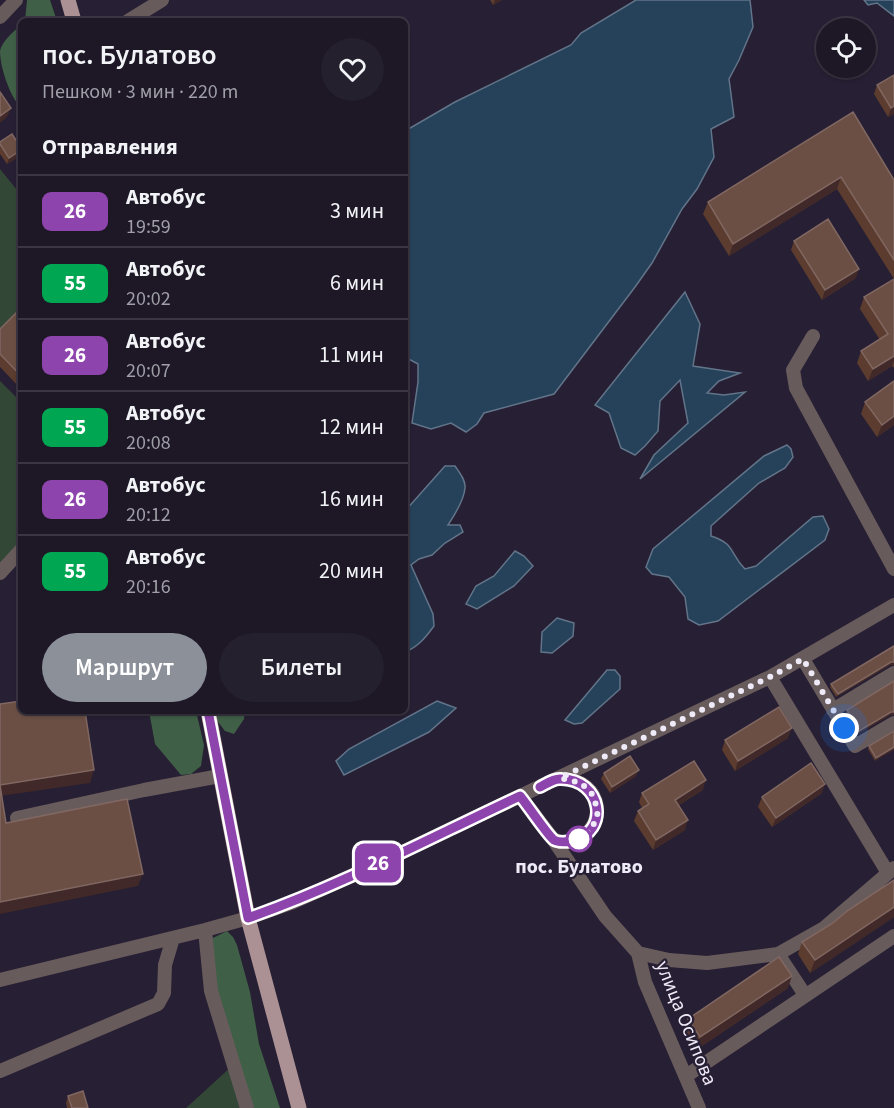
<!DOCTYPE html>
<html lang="ru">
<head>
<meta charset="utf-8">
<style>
  :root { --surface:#1d1726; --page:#25202e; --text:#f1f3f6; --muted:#a09fa7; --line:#3b3643; --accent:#8c9099 }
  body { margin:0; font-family:"Source Sans 3",sans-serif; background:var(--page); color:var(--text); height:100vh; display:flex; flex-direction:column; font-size:22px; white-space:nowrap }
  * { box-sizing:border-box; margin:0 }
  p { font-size:20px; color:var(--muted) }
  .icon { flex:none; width:33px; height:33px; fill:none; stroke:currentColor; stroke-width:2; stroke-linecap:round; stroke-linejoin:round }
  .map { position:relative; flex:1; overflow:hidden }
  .side { position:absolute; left:18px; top:18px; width:390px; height:696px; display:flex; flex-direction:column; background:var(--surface); border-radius:9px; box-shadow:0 2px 4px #0004,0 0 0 2px var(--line) }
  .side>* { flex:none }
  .badge { padding:0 12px; border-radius:9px; font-size:21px; line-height:39px }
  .tools { position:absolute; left:816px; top:18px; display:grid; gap:12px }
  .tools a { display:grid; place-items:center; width:60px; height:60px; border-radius:50%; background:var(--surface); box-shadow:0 2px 4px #0004,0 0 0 2px var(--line); font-size:30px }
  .you { position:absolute; width:30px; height:30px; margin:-15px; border:4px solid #fff; border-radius:50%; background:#1a73e8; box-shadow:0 0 0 9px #1a73e833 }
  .map>.badge { position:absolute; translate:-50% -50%; box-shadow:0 0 0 3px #fff }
  h2 { padding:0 24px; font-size:22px; line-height:54px }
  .round { display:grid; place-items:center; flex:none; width:63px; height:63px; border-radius:32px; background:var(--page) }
  .summary { display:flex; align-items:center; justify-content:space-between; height:102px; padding:0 24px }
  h1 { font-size:28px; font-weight:600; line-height:45px }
  .action { display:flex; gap:12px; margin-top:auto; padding:12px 24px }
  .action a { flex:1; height:69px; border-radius:36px; background:var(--accent); color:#fff; font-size:24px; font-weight:600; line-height:69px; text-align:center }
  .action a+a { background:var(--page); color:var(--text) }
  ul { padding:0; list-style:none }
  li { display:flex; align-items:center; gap:18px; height:72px; padding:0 24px; border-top:2px solid var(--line) }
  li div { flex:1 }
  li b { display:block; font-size:22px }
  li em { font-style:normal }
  li .badge { min-width:66px; font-weight:700; text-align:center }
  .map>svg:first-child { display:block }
  .green { fill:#334737 }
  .forest { fill:#3f5f46 }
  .water { fill:#25425a; stroke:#627489; stroke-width:1.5 }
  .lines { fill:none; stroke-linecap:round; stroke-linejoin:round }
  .minor { stroke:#685b5c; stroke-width:14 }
  .major { stroke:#ab9194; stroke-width:15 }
  .wall { fill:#5b3c2f }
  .shaded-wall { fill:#402928 }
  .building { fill:#6b4f45; stroke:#806761; stroke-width:1.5 }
  .line-casing { stroke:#fff; stroke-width:14 }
  .line { stroke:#8e44ad; stroke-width:9 }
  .walk { stroke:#efeaf8; stroke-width:6; stroke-dasharray:0 10.8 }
  .stop-dot { fill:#fff; stroke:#8e44ad; stroke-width:3 }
  .labels { text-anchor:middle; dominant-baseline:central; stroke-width:4.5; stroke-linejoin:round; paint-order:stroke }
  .stop-label { font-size:20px; font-weight:bold; fill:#efeaf8; stroke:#271f33 }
  .street-label { font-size:20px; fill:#efeaf8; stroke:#271f33 }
</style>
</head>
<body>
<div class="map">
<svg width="894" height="1108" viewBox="0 0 894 1108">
  <rect width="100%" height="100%" fill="#271f33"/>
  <path class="green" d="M0 169 21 195V308L0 329Z
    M0 381 21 402V541L0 564Z
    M242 1057 256 1108H186Z"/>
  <path class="forest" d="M27 0H50L57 21H25Z
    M21 25V108C10 96 0 68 0 51 2 41 14 31 21 25Z
    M149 711H196L204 745 201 766 191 774 181 775 155 744Z
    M214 711H245L244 719 234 734 225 731 215 718Z
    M227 931 233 937 237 945 250 992 259 1044 280 1108H252L215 985 211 939Z"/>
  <path class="water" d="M636 0H750L753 27 739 60 729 79 734 117 711 129 714 157 697 189 682 209 652 263 635 287 554 394 484 413 477 424 466 432 451 423 431 429 412 423 418 382V364L405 357V131L455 102 571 45 581 33Z
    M864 0H894V16L877 3 868 5Z
    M685 292 700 324 693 366 740 373 719 381 707 393 724 395 745 392 640 479 654 455 688 423 680 380 660 401 658 431 645 446 635 455 621 448 609 413 595 405Z
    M787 445 791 449 793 457 785 468 759 483 711 526V536C736 544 729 553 745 569L756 566 813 517 823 516 829 529 825 540 718 621 699 625 688 619 685 597 669 577 652 574 646 567 653 549 764 456Z
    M445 466H455C459 472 466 480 465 488 464 499 454 516 448 525H460L463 532 445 543 432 555 419 559 411 565 433 614 434 626C426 637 418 647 405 652V511Z
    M515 551 524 556 533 566 514 586 477 609 466 604 476 586 494 576Z
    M557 618 574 623 573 636 552 653 541 652 542 632Z
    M607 670H615L620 676V689L582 723 574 724 565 720Z
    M437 701 456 708 429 732 344 775 336 761 349 749Z"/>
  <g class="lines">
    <path class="minor" d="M0 17 16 0
      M128 21 162 0
      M813 336 793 370 796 388 894 569
      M0 573 21 550
      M803 659 855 746 894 723
      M770 677 888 873
      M833 710 894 673
      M520 796 553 839 605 916 638 953 645 982 699 1108
      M17 818 144 790 220 776
      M553 839C557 841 562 842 567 842 597 839 609 801 582 784 577 780 566 780 559 778
      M205 930 211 991 247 1108
      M638 953 669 960 707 963 778 954 824 928 894 868
      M778 954 805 995
      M0 980 205 930 248 918 291 903 369 868 770 677 894 605
      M0 1071 158 1004 164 993 165 965 173 938
      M686 1076 894 936"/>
    <path class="major" d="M68 0 74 21
      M208 711 248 918 299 1108"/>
  </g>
  <path class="wall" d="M490 0H502L493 5Z
    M894 75V114L888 117 874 94 877 85Z
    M853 112 894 180V279L837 189 729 256 703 214 708 202Z
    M0 142 20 156 7 164 0 154Z
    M794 241 856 278 822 300 791 250Z
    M894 279V368L892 366 868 381 857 363 861 351 880 340 860 309 864 297Z
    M21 308V349L19 354 21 356V389L0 367V329Z
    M894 381V425L877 437 861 414 865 402Z
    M894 646V665H890L836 697 830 687 831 684Z
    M847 710 890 715 858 734 846 713Z
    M894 731 875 761 868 749 869 746Z
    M788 738 735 771 722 750 725 740Z
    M604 773 636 776 610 793 601 779Z
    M703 790 679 805 685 830 653 850 634 821 638 811 642 808 639 802 642 793Z
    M822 793 772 827 758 807 762 797Z
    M894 880V917L810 973 798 954 802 942 833 923Z
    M788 988 696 1050 683 1031 688 1019Z
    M68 1096 88 1108H67L66 1103Z"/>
  <path class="shaded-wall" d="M495 0H502L493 5Z
    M894 106V114L888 117 891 108Z
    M11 108 7 117 0 123V116Z
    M21 150 20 156 7 164 9 158Z
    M841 177 837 189 729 256 733 244Z
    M859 269 856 278 822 300 825 290Z
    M21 342V349L13 356 17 346Z
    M894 356V361L892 366 868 381 873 369Z
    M894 416V425L877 437 882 425Z
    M891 662H894V665H890L836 697 838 694Z
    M891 712H894V715H890L858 734 859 731Z
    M792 728 788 738 735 771 738 761Z
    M894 747V750L875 761 876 758Z
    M94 770 90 783 0 796V785Z
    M639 770 636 776 610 793 612 787Z
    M706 780 703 790 672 809 675 800Z
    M825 784 822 793 772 827 776 818Z
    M688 820 685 830 653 850 656 840Z
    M143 874 138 886 0 914V902Z
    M894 907V917L810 973 815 960Z
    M792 976 788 988 696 1050 700 1037Z"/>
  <path class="building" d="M894 75V106L891 108 877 85Z
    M0 92 11 108 0 116Z
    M853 112 894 180V260L841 177 733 244 708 202Z
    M12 134 21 148V150L9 158 0 144V142Z
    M828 219 859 269 825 290 794 241Z
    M894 279V356L873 369 861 351 888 334 864 297Z
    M21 308V342L17 346 20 350 18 352 21 356V376L0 354V329Z
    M894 381V416L882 425 865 402Z
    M894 646V662H891L838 694 831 684Z
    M894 681V712H891L859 731 847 710Z
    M21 701V711H85L94 770 0 785V704Z
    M779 707 792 728 738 761 725 740Z
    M894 731V747L876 758 869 746Z
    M630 756 639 770 612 787 604 773Z
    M694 761 706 780 675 800 688 820 656 840 638 811 649 804 642 793Z
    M811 763 825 784 776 818 762 797Z
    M0 785 6 823 127 799 143 874 0 902Z
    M894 880V907L815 960 802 942 833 923 847 911Z
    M779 957 792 976 700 1037 688 1019Z
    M83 1091 88 1108H72L68 1096Z"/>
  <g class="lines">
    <g class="line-casing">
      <path id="line" d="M208 711 248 918C342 885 430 838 520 796 526 803 548 836 554 840 559 843 566 842 572 841 611 832 602 779 561 779 554 778 546 784 540 787"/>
    </g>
    <use href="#line" class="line"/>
    <path class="walk" d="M579 839 592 829 598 812 593 795 581 783 560 778 770 677 803 659 844 728"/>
  </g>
  <circle class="stop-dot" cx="579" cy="839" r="12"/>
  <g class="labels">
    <g class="stop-label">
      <text x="579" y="867">пос. Булатово</text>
    </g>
    <g class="street-label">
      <text transform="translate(686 1023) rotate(68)">улица Осипова</text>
    </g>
  </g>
</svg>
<div class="tools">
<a><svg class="icon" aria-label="locate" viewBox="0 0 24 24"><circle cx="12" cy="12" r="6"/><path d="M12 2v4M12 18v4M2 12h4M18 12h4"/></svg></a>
</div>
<div class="you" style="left:844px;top:728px"></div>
<b class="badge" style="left:378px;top:863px;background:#8e44ad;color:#fff">26</b>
<section class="side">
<div class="summary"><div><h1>пос. Булатово</h1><p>Пешком · 3 мин · 220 m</p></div><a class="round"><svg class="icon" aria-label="heart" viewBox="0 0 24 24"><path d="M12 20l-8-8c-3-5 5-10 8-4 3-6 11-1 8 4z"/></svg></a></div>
<h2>Отправления</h2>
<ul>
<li><span class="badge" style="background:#8e44ad;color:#fff">26</span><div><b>Автобус</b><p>19:59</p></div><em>3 мин</em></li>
<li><span class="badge" style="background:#00a651;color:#fff">55</span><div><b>Автобус</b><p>20:02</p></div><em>6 мин</em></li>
<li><span class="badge" style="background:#8e44ad;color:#fff">26</span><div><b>Автобус</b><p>20:07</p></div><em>11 мин</em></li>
<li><span class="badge" style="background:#00a651;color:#fff">55</span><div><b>Автобус</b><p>20:08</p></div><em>12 мин</em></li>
<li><span class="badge" style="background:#8e44ad;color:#fff">26</span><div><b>Автобус</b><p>20:12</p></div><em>16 мин</em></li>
<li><span class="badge" style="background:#00a651;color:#fff">55</span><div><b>Автобус</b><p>20:16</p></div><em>20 мин</em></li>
</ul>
<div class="action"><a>Маршрут</a><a>Билеты</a></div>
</section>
</div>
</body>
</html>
